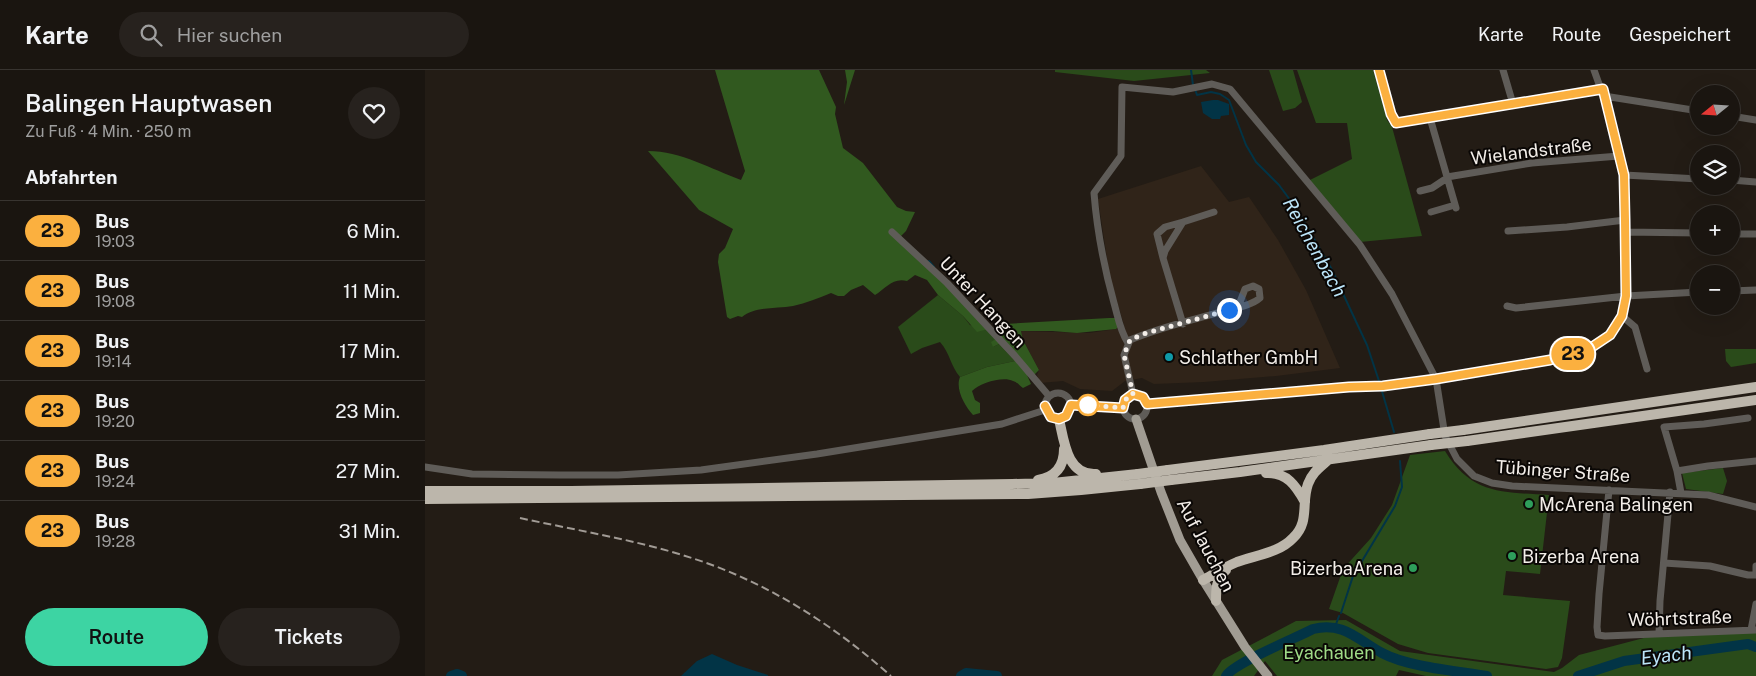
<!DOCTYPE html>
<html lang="de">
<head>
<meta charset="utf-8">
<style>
  :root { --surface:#1a1510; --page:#27221e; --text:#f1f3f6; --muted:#9f9f9f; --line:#383430; --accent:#3dd4a3 }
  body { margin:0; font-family:"Public Sans",sans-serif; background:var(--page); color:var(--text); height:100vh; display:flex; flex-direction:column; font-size:19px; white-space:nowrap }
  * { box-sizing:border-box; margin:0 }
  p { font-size:16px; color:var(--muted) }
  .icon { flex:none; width:28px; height:28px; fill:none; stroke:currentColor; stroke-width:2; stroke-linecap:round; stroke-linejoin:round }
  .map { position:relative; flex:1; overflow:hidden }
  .sheet { display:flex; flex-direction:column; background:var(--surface); width:425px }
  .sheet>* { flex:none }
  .badge { padding:0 10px; border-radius:16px; font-size:18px; line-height:32px }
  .needle { width:32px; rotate:252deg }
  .controls { position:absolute; left:1265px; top:15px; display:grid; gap:10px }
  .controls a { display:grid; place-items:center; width:50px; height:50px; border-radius:50%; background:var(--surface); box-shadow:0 5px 20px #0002,0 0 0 1px var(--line); font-size:25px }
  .you { position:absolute; width:25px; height:25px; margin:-12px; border:4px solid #fff; border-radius:50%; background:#1a73e8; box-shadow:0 0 0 8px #1a73e833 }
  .map>.badge { position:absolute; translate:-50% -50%; box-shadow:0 0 0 2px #fff }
  h2 { padding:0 25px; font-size:19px; line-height:45px }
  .round { display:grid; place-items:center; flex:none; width:52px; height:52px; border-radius:26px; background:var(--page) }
  .head { display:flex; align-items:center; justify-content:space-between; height:85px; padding:0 25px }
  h1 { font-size:24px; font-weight:600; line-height:38px }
  .button { display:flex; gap:10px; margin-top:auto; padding:10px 25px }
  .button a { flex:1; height:58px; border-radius:30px; background:var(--accent); color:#111; font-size:20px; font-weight:600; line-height:58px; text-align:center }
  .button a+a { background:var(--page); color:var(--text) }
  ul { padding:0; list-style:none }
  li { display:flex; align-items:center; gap:15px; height:60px; padding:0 25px; border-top:1px solid var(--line) }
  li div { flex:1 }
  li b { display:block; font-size:19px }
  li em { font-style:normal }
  li .badge { min-width:55px; font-weight:700; text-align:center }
  header { display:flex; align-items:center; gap:30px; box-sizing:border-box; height:70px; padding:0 25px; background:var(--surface); border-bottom:1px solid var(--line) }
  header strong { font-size:24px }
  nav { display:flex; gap:28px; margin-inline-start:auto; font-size:18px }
  .search { width:350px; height:45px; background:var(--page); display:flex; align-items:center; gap:12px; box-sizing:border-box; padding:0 18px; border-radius:28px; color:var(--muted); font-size:19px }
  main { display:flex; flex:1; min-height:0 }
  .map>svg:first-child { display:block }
  .built { fill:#302419 }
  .green { fill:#2a4b1a }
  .forest { fill:#31591f }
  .water { fill:#023446 }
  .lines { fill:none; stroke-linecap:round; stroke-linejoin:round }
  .stream { stroke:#023446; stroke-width:2 }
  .river { stroke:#023446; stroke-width:10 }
  .minor { stroke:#5f5c58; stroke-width:7 }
  .major { stroke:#a19c93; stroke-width:9 }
  .highway { stroke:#bcb6ab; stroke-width:10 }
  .rail { stroke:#a19b95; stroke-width:2; stroke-dasharray:8 4; stroke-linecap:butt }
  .highway-bridge { stroke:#bcb6ab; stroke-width:10 }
  .line-casing { stroke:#fff; stroke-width:11 }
  .line { stroke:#fbb03f; stroke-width:8 }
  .walk { stroke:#f3eee9; stroke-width:5; stroke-dasharray:0 9 }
  .culture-dot { fill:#0f9aa8; stroke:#0a0705; stroke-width:2 }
  .stop-dot { fill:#fff; stroke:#fbb03f; stroke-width:2.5 }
  .leisure-dot { fill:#2e9e5b; stroke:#0a0705; stroke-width:2 }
  .labels { text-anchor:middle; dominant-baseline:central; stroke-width:4; stroke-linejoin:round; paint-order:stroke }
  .street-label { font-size:18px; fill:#f3eee9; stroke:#0a0705 }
  .poi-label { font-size:18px; fill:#f3eee9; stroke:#0a0705; text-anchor:start }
  .park-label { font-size:18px; fill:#9fdb87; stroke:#0a0705 }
  .water-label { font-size:19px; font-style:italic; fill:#bce5f9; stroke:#0a0705 }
</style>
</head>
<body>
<header>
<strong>Karte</strong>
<div class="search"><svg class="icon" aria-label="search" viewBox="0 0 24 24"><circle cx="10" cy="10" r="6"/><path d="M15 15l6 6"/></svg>Hier suchen</div>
<nav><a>Karte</a><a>Route</a><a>Gespeichert</a></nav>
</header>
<main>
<section class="sheet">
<div class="head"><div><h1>Balingen Hauptwasen</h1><p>Zu Fuß · 4 Min. · 250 m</p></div><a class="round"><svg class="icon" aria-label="heart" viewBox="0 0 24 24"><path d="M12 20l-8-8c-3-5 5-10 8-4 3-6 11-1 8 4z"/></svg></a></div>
<h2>Abfahrten</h2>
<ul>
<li><span class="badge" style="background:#fbb03f;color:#111">23</span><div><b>Bus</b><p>19:03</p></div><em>6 Min.</em></li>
<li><span class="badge" style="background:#fbb03f;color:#111">23</span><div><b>Bus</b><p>19:08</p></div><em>11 Min.</em></li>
<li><span class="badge" style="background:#fbb03f;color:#111">23</span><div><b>Bus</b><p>19:14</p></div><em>17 Min.</em></li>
<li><span class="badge" style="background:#fbb03f;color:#111">23</span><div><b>Bus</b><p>19:20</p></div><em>23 Min.</em></li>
<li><span class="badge" style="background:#fbb03f;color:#111">23</span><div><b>Bus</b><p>19:24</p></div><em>27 Min.</em></li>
<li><span class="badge" style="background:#fbb03f;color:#111">23</span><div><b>Bus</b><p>19:28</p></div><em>31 Min.</em></li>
</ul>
<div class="button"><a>Route</a><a>Tickets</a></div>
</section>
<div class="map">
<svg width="1331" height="606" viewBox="0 0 1331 606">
  <rect width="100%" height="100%" fill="#231c15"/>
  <path class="built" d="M776 96 804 132 824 127 853 170 881 220 915 298 851 306 779 312 729 314 717 308 700 311 687 321 655 319 638 311 615 313 612 305 614 300 598 270 596 261 664 263 691 259 699 255 685 208 673 129Z"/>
  <path class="green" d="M630 0H781L785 3 709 11 630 2Z
    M844 0H868L877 32 870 38 858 41Z
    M872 0H948L962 50 967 57 997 166 935 172 883 111 927 89 922 53H891Z
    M513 225 538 246 545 255 563 259 572 268 568 277 574 274 590 291 562 297 535 307C526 297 525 283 515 272L497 278 486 284 473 257Z
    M1300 279H1331V293L1306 297 1301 291Z
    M1020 381C1047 425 1078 422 1124 425L1115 504 1081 501 1078 525 1145 531 1137 588 1133 597 1121 599 1003 583 973 574 918 543 904 539 918 499 946 468 967 435 985 385Z
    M1298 398 1302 411 1298 424 1261 419 1257 403Z
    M921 550 975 581 1129 602 1137 598 1154 585 1234 564 1331 560V606H1001L974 600 971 606H852L840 591 829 606H787L797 590 871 551Z"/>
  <path class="forest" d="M290 0H394L411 37 410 44 418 78 438 93 472 137 481 141 490 142 481 161 476 166 563 259 552 262 538 246 513 225 502 210 490 205 482 211C468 207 460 219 450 225L438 215 426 220 419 226H413L406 223C394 228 381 233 368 236 352 239 330 236 317 247L313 246 305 249 302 247 293 192 294 184 300 178 308 159 274 140 223 81C256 81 286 99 316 110L320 101Z
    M420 0H430L419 35 422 12Z
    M684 248H690L694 256 691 259 652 263 627 261H596L598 270 614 300 609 305H602L606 314 598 318C595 316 592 312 588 311 578 306 555 313 547 321L550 330 555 333V343L548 345C540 336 530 319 535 307L562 297 590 291 574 274 568 277 566 272 571 269 576 262 573 257 576 249 580 254Z"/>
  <path class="water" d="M788 30H793L804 34V45L796 46 795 49H787L778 43 776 32Z
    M287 584 312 595 343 605V606H256L272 591Z"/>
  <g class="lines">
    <path class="stream" d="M766 0 768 15
      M770 19 772 25 786 22 795 24 804 30 821 75 831 92 854 115 871 138 906 198 942 275 955 314
      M504 191 509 197
      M956 318 969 362
      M916 543 928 506 970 436 977 417 975 391
      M910 557 914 546"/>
    <path class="river" d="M26 606 32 604 37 606
      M536 606 541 603 572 606
      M801 606C809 593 871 568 888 559 918 551 933 570 957 583 983 597 1032 601 1062 606
      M1153 606 1199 591 1323 574 1331 577"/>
    <path class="minor" d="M954 0 965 44 971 53 1177 19
      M1078 0 1088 34
      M1179 26 1274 41
      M1306 46 1331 50
      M1005 48 1031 138
      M1199 105 1274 109
      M1022 107 1107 93 1194 86
      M1306 110 1331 112
      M995 121 1007 118 1022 108
      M1006 142 1030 135
      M758 152 789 142
      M1083 161 1142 157 1200 150
      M467 162 522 213 590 286 624 326
      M1200 162 1274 163
      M1306 164H1331
      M738 188 732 164 740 157 758 152 740 181 738 188 758 254
      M1306 221 1331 220
      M1082 236 1091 238 1201 226 1274 222
      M1197 246 1210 257 1222 299
      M703 273C695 261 693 247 689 233 679 197 672 161 669 123L696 86 697 17 748 22 787 14 805 19 935 175 967 224 1011 309 1020 366 1032 389 1049 406 1067 413 1087 416 1283 425 1331 437
      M620 336a13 13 0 1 1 26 0a13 13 0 1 1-26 0Z
      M708 324 699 285 705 270C735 257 768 250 799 241 810 238 826 236 835 228L834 219 828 216 820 219 815 232 804 240
      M698 337a12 12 0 1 1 24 0a12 12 0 1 1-24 0Z
      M722 334 924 317 958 316 1011 309 1125 290 1164 279 1185 265 1197 246 1201 226 1199 105 1183 39 1169 0
      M646 335 698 338
      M0 397 47 404 135 405H193L276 400 392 384 577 354 620 340
      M1252 401 1283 396 1331 391
      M1184 420 1174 524 1172 557 1173 565 1180 566 1331 560
      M1256 423 1252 401 1239 357 1279 354 1323 348
      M1239 493 1285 496 1323 505H1331
      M1331 496V502
      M1326 560 1331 534
      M1234 564 1235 531 1245 422"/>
    <path class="major" d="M711 349 736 422 755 470 778 510 820 577 843 606"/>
    <path class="highway" d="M634 349C639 371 642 406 671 404
      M1038 360 1331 317
      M1042 371 1331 330
      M743 400 899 380 1005 364
      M841 403C862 402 871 416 880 432
      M613 410C631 407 639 396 639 379
      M746 410 815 402 1006 375
      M0 421H146L587 414 628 413 713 404
      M0 429 603 424 656 420 715 414
      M778 510C789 504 800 497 812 492 831 485 854 483 868 468 885 452 876 433 883 414 887 403 894 398 902 391
      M791 531C791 519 791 509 801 500"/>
    <path class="rail" d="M95 448C159 462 225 472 287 495 354 520 413 559 466 606"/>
    <path class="highway-bridge" d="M1005 364 1038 360
      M1006 375 1042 371
      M713 404 743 400
      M715 414 746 410"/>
  </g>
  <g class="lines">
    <g class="line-casing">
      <path id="line" d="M620 336 626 347 634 349 641 346 646 335 698 338 700 330 708 324 718 327 722 334 924 317 958 316 1011 309 1125 290 1164 279 1185 265 1197 246 1201 226 1200 150 1199 105 1178 19 971 53 966 44 954 0"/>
    </g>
    <use href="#line" class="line"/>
    <path class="walk" d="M663 335 698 338 700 330 708 324 699 285 705 270 718 264 804 240"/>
  </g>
  <circle class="culture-dot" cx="744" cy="287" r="5"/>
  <circle class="stop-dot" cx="663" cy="335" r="10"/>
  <g class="leisure-dot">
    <circle cx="1104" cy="434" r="5"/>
    <circle cx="1087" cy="486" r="5"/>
    <circle cx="988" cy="498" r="5"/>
  </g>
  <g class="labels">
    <g class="street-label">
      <text transform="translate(1106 81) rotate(-7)">Wielandstraße</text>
      <text transform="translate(558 232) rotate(47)">Unter Hangen</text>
      <text transform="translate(1138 401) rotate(4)">Tübinger Straße</text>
      <text transform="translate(781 475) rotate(62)">Auf Jauchen</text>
      <text transform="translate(1255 548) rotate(-2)">Wöhrtstraße</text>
    </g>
    <g class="poi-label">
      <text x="754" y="287">Schlather GmbH</text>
      <text x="1114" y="434">McArena Balingen</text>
      <text x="1097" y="486">Bizerba Arena</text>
      <text x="978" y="498" text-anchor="end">BizerbaArena</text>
    </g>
    <g class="park-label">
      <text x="904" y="582">Eyachauen</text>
    </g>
    <g class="water-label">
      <text transform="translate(890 177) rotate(61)">Reichenbach</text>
      <text transform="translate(1241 585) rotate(-7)">Eyach</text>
    </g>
  </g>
</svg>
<div class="controls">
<a><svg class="needle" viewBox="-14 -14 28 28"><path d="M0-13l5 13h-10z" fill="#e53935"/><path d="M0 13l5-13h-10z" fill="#9f9f9f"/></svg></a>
<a><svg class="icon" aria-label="layers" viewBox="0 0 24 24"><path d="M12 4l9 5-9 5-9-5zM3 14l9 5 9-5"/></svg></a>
<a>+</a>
<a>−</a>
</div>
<div class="you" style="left:804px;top:240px"></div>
<b class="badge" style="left:1148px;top:284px;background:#fbb03f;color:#111">23</b>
</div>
</main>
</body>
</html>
